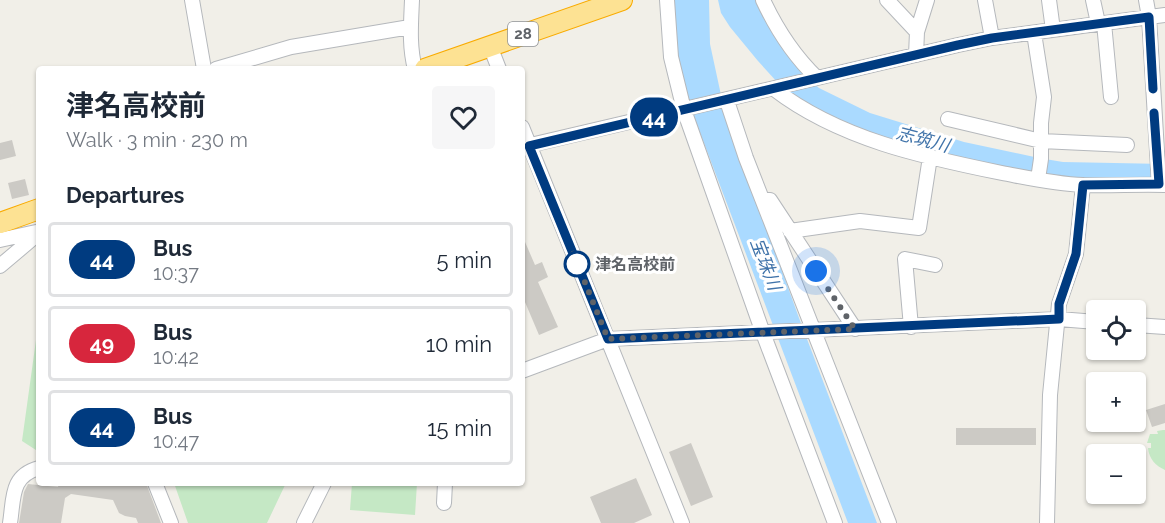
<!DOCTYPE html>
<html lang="en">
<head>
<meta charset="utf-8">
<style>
  :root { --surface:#fff; --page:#f6f6f7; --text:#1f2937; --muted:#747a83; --line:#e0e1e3 }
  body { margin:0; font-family:Raleway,"Noto Sans JP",sans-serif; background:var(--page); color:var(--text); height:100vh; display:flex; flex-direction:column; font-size:22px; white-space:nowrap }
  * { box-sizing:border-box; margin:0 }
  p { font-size:20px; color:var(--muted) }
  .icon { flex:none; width:33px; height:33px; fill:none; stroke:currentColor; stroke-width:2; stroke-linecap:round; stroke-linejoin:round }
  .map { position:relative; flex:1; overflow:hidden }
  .sheet { position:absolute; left:36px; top:66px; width:489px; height:420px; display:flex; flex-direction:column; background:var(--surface); border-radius:6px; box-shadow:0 2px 4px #0004 }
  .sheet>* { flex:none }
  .badge { padding:0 12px; border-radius:20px; font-size:21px; line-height:39px }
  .buttons { position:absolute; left:1086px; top:300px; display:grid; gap:12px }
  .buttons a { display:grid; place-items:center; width:60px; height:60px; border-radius:6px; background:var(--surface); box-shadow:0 2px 4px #0004; font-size:30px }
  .you { position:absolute; width:30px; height:30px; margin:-15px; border:4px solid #fff; border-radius:50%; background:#1a73e8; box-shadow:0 0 0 9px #1a73e833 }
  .map>.badge { position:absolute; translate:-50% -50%; box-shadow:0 0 0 3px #fff }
  h2 { padding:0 30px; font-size:22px; line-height:54px }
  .round { display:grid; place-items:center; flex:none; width:63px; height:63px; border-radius:6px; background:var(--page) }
  .summary { display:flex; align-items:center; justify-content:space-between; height:102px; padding:0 30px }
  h1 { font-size:28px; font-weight:700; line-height:45px }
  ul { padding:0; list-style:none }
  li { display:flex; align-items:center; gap:18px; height:75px; margin:0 12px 9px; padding:0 18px; border:3px solid var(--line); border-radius:6px }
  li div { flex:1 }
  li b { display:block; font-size:22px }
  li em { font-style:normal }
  li .badge { min-width:66px; font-weight:700; text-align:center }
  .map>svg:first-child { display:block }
  .green { fill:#c5e8c5 }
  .water { fill:#aadaff }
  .building { fill:#cccac5 }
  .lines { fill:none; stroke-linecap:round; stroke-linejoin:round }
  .minor-casing { stroke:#b5b8bc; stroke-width:16 }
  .highway-casing { stroke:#f9ab00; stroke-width:22 }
  .minor { stroke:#fff; stroke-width:14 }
  .highway { stroke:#fde293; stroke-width:20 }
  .line-casing { stroke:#fff; stroke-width:14 }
  .line { stroke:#003b80; stroke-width:9 }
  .walk { stroke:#5f6368; stroke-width:6; stroke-dasharray:0 10.8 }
  .stop-dot { fill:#fff; stroke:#003b80; stroke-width:3 }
  .labels { text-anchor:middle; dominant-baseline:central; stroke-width:6; stroke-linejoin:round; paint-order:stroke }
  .shield { fill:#fff; stroke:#8f9295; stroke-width:1.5 }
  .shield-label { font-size:15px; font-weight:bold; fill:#5f6368 }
  .stop-label { font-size:16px; font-weight:bold; fill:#5f6368; stroke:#fff; text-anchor:start }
  .water-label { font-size:18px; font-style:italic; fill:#4174aa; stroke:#fff }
</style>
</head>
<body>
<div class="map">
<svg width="1165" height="523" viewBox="0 0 1165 523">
  <rect width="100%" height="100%" fill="#f1efe8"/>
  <path class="green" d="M36 340H39V452L22 441Z
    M1163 430H1165V470C1156 466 1149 459 1148 448H1151V443H1147L1150 434H1158L1157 431Z
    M174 483H286L267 523H188Z
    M352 483H417L415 515 350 510Z"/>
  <path class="water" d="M670 0H709L710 44 724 109 799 318 877 523H848L688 101 676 62Z
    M718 0H757L805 75 819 88 870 113 964 142 1039 158 1063 162 1165 164V182H1082L928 154 818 114 778 83 758 61 730 27 721 13Z"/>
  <path class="building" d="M12 140 16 156 0 160V143Z
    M25 179 29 195 12 199 8 183Z
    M522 235 535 265 542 262 548 277 538 282 558 327 539 335 522 295Z
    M1165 404V423L1152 427 1146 410Z
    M956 428H1036V445H956Z
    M691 443 713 497 691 506 669 452Z
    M636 478 652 515 634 523H601L590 497Z
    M59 483H146L161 523H138L136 518 125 516 119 513 113 500 71 494 65 498 61 523H19L24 492 28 484 58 487Z"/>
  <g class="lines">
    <g class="minor-casing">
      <path id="minor" d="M192 0 204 69
        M412 0C411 24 409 46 415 69
        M667 0 671 57 684 110 763 333 835 523
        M763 0C777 30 793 55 817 78
        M887 0 917 32 916 55
        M985 0 992 38
        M1049 0 1053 30
        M1093 0 1098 23
        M1146 0 1149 17 1159 185
        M1104 23 1111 97
        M917 32 927 0
        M1034 33 1044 97 1041 123V159L1038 179
        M490 46 499 69
        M216 69 291 47 410 27
        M774 89C839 139 923 157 1002 173 1029 178 1056 184 1083 185 1110 186 1138 184 1165 185
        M727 101 746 158 889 523
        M948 119 1041 141 1127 145
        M522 127 682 523
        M522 147 958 45 992 38 1165 15
        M767 200H770L855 329
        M790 231 860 221 919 228 930 157
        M0 240 36 232
        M0 266 39 233
        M1136 325 1165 327
        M911 327 905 259 935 265
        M522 371 608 339 1059 319 1096 322
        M155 483 171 523
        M444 503 445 483
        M10 523C14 498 10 476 39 468
        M304 523 324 483
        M1047 523 1050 395 1059 304 1076 254 1083 185"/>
    </g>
    <g class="highway-casing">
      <path id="highway" d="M425 69 622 0
        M0 223 39 209"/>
    </g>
    <use href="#minor" class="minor"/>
    <use href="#highway" class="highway"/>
  </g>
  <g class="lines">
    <g class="line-casing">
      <path id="line" d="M1153 89 1149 17 992 38 958 45 529 146 608 339 1059 319V304L1076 254 1083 185 1159 184 1154 113"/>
    </g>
    <use href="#line" class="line"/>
    <path class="walk" d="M577 264 573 253 608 339 855 329 816 271"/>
  </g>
  <circle class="stop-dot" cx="577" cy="264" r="12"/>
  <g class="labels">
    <rect class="shield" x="508" y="22" width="30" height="24" rx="4.5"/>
    <g class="shield-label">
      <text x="523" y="34">28</text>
    </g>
    <g class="stop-label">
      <text x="595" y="264">津名高校前</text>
    </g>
    <g class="water-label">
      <text transform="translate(923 139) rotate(15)">志筑川</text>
      <text transform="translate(766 264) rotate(69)">宝珠川</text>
    </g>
  </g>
</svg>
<div class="buttons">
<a><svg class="icon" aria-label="locate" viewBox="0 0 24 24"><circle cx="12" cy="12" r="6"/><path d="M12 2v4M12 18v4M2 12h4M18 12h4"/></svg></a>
<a>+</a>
<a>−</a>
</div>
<div class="you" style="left:816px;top:271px"></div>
<b class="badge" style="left:654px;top:117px;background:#003b80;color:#fff">44</b>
<section class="sheet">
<div class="summary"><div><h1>津名高校前</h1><p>Walk · 3 min · 230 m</p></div><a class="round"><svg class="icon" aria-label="heart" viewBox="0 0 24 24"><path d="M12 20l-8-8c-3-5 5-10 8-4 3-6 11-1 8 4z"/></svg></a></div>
<h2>Departures</h2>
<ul>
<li><span class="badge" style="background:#003b80;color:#fff">44</span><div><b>Bus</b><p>10:37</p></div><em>5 min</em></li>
<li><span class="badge" style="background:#d7263d;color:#fff">49</span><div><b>Bus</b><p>10:42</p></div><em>10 min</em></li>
<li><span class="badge" style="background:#003b80;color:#fff">44</span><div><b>Bus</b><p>10:47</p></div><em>15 min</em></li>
</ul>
</section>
</div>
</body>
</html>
